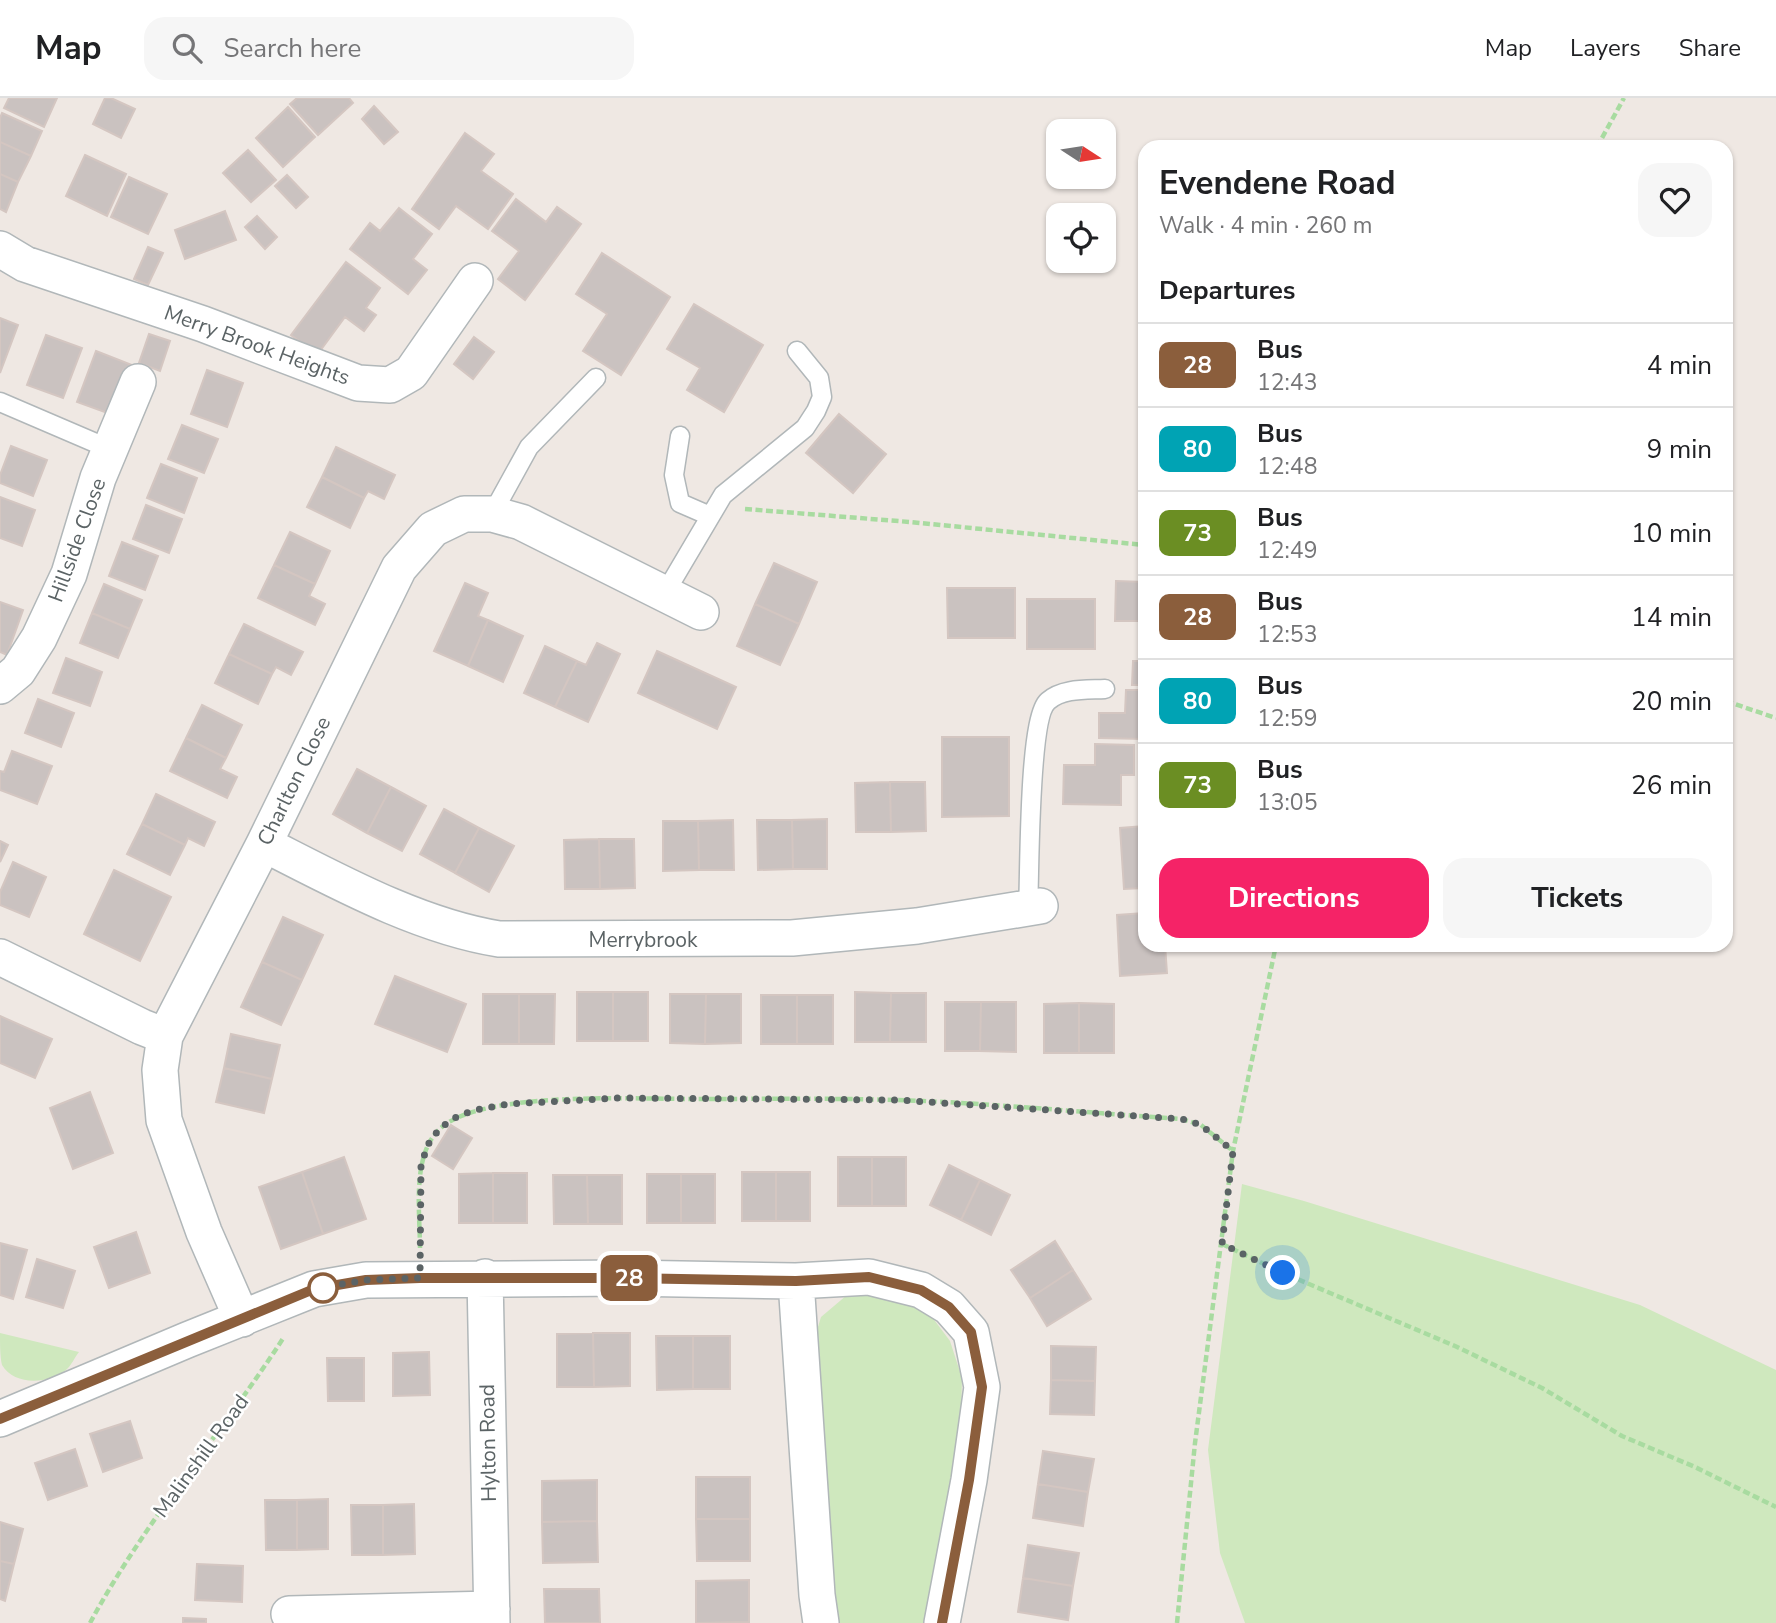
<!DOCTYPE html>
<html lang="en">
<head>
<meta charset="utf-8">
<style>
  :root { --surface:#fff; --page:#f6f6f6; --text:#202124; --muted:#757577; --line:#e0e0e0; --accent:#f52367 }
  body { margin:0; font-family:"Nunito Sans",sans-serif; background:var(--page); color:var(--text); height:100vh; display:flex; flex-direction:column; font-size:26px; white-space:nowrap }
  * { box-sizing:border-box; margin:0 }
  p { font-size:23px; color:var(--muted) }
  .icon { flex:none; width:38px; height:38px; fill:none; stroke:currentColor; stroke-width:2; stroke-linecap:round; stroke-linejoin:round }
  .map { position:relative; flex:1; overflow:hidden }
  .sheet { position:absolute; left:1138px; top:42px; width:595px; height:812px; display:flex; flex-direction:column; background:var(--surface); border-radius:21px; box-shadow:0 2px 5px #0004 }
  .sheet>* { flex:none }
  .badge { padding:0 14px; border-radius:10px; font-size:24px; line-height:46px }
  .needle { width:46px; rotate:102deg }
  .tools { position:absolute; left:1046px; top:21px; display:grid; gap:14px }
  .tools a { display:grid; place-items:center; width:70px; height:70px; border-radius:14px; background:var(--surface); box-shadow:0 2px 5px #0004; font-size:35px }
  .you { position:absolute; width:35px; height:35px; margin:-18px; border:5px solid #fff; border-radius:50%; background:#1a73e8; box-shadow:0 0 0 10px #1a73e833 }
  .map>.badge { position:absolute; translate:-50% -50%; box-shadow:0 0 0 4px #fff }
  h2 { padding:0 21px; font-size:26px; line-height:63px }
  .round { display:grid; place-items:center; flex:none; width:74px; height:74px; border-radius:21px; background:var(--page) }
  .overview { display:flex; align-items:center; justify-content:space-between; height:119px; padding:0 21px }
  h1 { font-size:33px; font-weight:700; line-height:52px }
  .button { display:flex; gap:14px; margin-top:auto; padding:14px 21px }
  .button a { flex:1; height:80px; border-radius:21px; background:var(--accent); color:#fff; font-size:28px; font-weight:700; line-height:80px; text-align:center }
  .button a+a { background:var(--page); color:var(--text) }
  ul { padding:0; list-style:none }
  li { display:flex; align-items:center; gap:21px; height:84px; padding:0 21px; border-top:2px solid var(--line) }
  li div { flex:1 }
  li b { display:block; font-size:26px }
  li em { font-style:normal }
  li .badge { min-width:77px; font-weight:700; text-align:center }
  header { display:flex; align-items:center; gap:42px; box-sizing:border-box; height:98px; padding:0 35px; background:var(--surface); border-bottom:2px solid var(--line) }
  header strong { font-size:33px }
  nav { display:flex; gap:38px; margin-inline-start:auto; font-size:24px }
  .search { width:490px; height:63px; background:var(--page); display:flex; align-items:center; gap:18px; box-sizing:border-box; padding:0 24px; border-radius:21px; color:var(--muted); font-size:26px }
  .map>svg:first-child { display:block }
  .green { fill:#cfe8be }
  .building { fill:#cac2c0; stroke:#d4c6c1; stroke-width:2 }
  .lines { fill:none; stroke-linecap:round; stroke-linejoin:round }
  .lane-casing { stroke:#b1b7b9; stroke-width:21 }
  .street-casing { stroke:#b1b7b9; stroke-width:38 }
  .path { stroke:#a8dba0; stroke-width:4.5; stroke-dasharray:7 3.5; stroke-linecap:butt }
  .lane { stroke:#fff; stroke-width:18 }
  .street { stroke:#fff; stroke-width:35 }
  .line-casing { stroke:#fff; stroke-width:16 }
  .line { stroke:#8b5e3c; stroke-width:10 }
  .walk { stroke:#5b6365; stroke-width:7; stroke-dasharray:0 12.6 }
  .stop-dot { fill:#fff; stroke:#8b5e3c; stroke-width:3.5 }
  .labels { text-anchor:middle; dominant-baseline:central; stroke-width:5; stroke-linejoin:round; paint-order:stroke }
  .street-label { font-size:21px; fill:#5b6365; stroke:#fff }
</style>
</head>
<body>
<header>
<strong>Map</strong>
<div class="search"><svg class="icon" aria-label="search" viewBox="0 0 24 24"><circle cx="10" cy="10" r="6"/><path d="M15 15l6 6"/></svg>Search here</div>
<nav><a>Map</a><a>Layers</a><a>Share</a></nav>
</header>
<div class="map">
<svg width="1776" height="1525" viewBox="0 0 1776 1525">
  <rect width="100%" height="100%" fill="#efe8e3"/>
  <path class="green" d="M1242 1086 1304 1103 1640 1207 1776 1272V1525H1245L1220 1455 1208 1352Z
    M847 1197 879 1198 912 1205 932 1219 950 1243 962 1280 961 1319 928 1525H835L814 1242 821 1219Z
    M0 1235 79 1254C75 1259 71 1268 66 1272 49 1286 14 1288 2 1267 0 1259 0 1245 0 1235Z"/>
  <path class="building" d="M9 0H57L44 29 4 10Z
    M105 0H111L135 11 121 40 93 26Z
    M297 0H349L353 5 318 37 290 6Z
    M374 8 398 34 384 46 362 21Z
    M288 9 315 39 283 69 256 40Z
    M2 15 42 33 31 58 0 44V20Z
    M465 35 494 56 481 73 513 96 488 131 456 108 439 131 412 111Z
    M0 44 31 58 18 84 0 76Z
    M248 52 276 82 251 104 223 75Z
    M85 57 126 76 107 118 66 98Z
    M0 76 18 84 6 114 0 111Z
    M287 77 308 99 296 110 275 88Z
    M129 79 167 96 148 136 111 119Z
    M516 101 546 124 557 109 581 126 525 202 498 181 519 153 492 133Z
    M399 110 432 136 413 161 427 172 408 196 350 151 370 125 380 133Z
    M225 113 236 142 185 161 175 132Z
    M257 118 277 139 265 151 245 129Z
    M148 149 163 155 148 187 134 181Z
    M602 155 670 199 621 277 583 253 607 216 576 196Z
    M346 164 380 190 366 210 376 217 364 233 345 219 317 257 291 237Z
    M694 206 763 247 724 314 687 292 700 270 667 251Z
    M0 220 18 227 0 275Z
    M149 236 170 243 160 273 139 265Z
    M46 237 82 250 63 300 27 287Z
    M474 239 494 254 473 281 454 266Z
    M96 253 132 267 113 317 77 304Z
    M207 272 243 285 227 329 191 316Z
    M839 316 886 356 853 395 806 355Z
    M182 327 218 341 204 375 168 361Z
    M11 348 47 362 33 398 0 385V377Z
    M336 349 395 377 384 401 368 393 364 400 322 379Z
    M161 366 197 380 184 415 147 400Z
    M322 379 364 400 350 430 307 409Z
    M0 399 35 412 22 448 0 440Z
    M146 407 182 421 169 455 133 441Z
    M290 434 330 453 315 486 274 467Z
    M122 444 158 458 145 492 109 478Z
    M774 465 817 484 799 526 755 506Z
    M274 467 315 486 309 498 325 506 315 527 258 500Z
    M1116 483 1144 484V537V523H1115Z
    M465 485 488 495 478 518 488 522 468 568 434 553Z
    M104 486 142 502 130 531 92 515Z
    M947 490H1015V540H948Z
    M1027 501H1095V551H1027Z
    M0 504 23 512 7 557 0 554Z
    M755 506 799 526 780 567 737 548Z
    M92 515 130 531 118 560 80 545Z
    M488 522 523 538 503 584 468 568Z
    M244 526 303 554 291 577 276 569 272 576 229 556Z
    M597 545 620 556 588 624 555 609 577 563 586 567Z
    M545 548 577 563 555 609 524 595Z
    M657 553 736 589 717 631 638 595Z
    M229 556 272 576 258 606 215 585Z
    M66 560 102 574 90 608 53 595Z
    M1133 563H1144V587H1132Z
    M1126 592H1144V641L1099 640V615H1125Z
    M38 601 74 615 61 649 25 635Z
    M202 607 242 627 226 660 186 640Z
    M942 639H1009V718L942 719Z
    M186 640 226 660 220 671 237 679 227 700 170 673Z
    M1095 646 1134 647V677H1121V707L1063 706 1064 667H1095Z
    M12 653 52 668 37 706 0 692V673L4 674Z
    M357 671 391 689 367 735 333 716Z
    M890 684 891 734H856L855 685Z
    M890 684H925L926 733 891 734Z
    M391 689 426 708 402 753 367 735Z
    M156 696 215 724 204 748 188 740 185 747 142 726Z
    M444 711 479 730 455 775 420 756Z
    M827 721V771H793L792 722Z
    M733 722 734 772H699L698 723Z
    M757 722H792L793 771 758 772Z
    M663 723H698L699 772 663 773Z
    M142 726 185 747 170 777 127 756Z
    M1144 728V790L1124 791 1120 730Z
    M479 730 514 748 489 794 455 775Z
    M599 741H634L635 790 600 791Z
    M599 741 600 791H565L564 742Z
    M0 743 8 747 0 764Z
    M13 764 46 779 29 819 0 807V794Z
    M114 772 171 799 140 863 84 836Z
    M1144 815V847H1165L1167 875 1120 878 1117 817Z
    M283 819 323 837 302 882 262 864Z
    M262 864 302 882 281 927 241 909Z
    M395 878 466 906 447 954 375 926Z
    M577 894H613V943H577Z
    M613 894H648V943H613Z
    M855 894 891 895 890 944H855Z
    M891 895H926V944H890Z
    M483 896H519V946H483Z
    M519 896H555L554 946H519Z
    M670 896H706L705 946 670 945Z
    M706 896H741V945L705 946Z
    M761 897H797V946H761Z
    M797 897H833V946H797Z
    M945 904H981L980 953H945Z
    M981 904H1016V954L980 953Z
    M1079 905V955H1044V906Z
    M1079 905 1114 906V955H1079Z
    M0 918 52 941 35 980 0 965Z
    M231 936 280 947 272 981 224 970Z
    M224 970 272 981 264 1015 216 1004Z
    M90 994 113 1055 73 1071 50 1010Z
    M451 1027 472 1040 453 1071 432 1058Z
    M344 1059 366 1121 323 1136 302 1074Z
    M838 1059H872V1108H838Z
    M872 1059H906V1108H872Z
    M949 1067 980 1082 961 1122 930 1107Z
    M302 1074 323 1136 281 1151 259 1089Z
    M742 1074H776V1123H742Z
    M776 1074H810V1123H776Z
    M493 1075V1125H459V1076Z
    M493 1075H527V1125H493Z
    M647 1076H681V1125H647Z
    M681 1076H715V1125H681Z
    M553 1077H587L588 1126H554Z
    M587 1077H622V1126H588Z
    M980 1082 1010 1097 991 1137 961 1122Z
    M136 1134 150 1175 109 1190 94 1149Z
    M1055 1143 1073 1172 1030 1200 1011 1172Z
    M0 1145 27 1152 13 1201 0 1197Z
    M37 1161 75 1173 63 1210 26 1199Z
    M1073 1172 1091 1201 1047 1228 1030 1200Z
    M593 1235 594 1289H557V1236Z
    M593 1235H630V1288L594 1289Z
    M656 1238H693V1291L657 1292Z
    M693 1238H730V1291H693Z
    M1051 1248 1096 1249 1095 1283 1051 1282Z
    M429 1254 430 1297 393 1298V1255Z
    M327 1260H364V1303H328Z
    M1051 1282 1095 1283 1094 1317 1050 1316Z
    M130 1323 142 1360 103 1374 90 1336Z
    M75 1351 87 1388 48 1402 35 1365Z
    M1043 1353 1094 1361 1088 1394 1038 1386Z
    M696 1379H750V1421H696Z
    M597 1382V1423L542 1424V1383Z
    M1038 1386 1088 1394 1083 1428 1033 1420Z
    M328 1401V1451L297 1452V1402Z
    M265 1402H297V1452H266Z
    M414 1406 415 1456 383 1457V1407Z
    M351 1407H383V1457H352Z
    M696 1421H750V1463H697Z
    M597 1423 598 1464 543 1465 542 1424Z
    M0 1424 23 1431 14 1466 0 1463Z
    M1028 1447 1079 1455 1073 1488 1023 1480Z
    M0 1463 14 1466 5 1503 0 1501Z
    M197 1466 243 1468 242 1504 195 1502Z
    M1023 1480 1073 1488 1068 1522 1018 1514Z
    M749 1482V1524L696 1525V1483Z
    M544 1491H599L600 1525H545Z
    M183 1520 206 1521V1525H183Z"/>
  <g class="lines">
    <g class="lane-casing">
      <path id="lane" d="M0 304 112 352
        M680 338 674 377 680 405 710 418
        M492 416 529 349 596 280
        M665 495 723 397 805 330 816 313 822 299 819 280 797 253
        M1028 810C1030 777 1028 620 1048 603 1063 590 1086 592 1105 591"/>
    </g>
    <g class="street-casing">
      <path id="street" d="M0 151 25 166 203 226 358 285 390 287 411 275 475 183
        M0 588 18 573 39 540 69 476 98 380 138 284
        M264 746C337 783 418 828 499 841L792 840 917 828 1040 808
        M0 859 142 929 165 938
        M485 1179 492 1525
        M796 1183 817 1497 821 1525
        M242 1221 204 1134 164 1022 160 972 165 938 264 746 399 470 433 431 464 416H492L521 424 701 514
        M0 1321 187 1242 314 1191 366 1182 625 1180 796 1183 869 1179 921 1192 949 1209 971 1234 982 1289 969 1382 942 1525
        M289 1516 492 1511"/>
    </g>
    <path class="path" d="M1597 49 1624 0
      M745 411 910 424 1144 447
      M1726 603 1776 620
      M1222 1146 1283 1175 1455 1248 1542 1290 1622 1338 1695 1369 1776 1409
      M420 1150C420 1113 411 1054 442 1029 485 993 633 1001 691 1001 760 1001 829 1000 897 1002 992 1005 1087 1015 1182 1021L1201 1027 1233 1053
      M90 1525C145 1423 221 1336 284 1239
      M1177 1525 1195 1345 1233 1053 1276 847"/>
    <use href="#lane" class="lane"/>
    <use href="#street" class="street"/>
  </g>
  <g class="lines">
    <g class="line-casing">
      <path id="line" d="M0 1321 314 1191 366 1182 420 1180H625L796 1183 869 1179 921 1192 949 1209 971 1234 982 1289 969 1382 942 1525"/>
    </g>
    <use href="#line" class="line"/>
    <path class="walk" d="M323 1190 314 1191 366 1182 420 1180 421 1069 427 1048 440 1030 458 1018 475 1012 508 1006 619 1000 898 1002 1182 1021 1201 1027 1233 1053 1222 1146 1283 1175"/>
  </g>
  <circle class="stop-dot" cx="323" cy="1190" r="14"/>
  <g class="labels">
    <g class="street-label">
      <text transform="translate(257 247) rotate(20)">Merry Brook Heights</text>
      <text transform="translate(77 442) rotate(-70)">Hillside Close</text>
      <text transform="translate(294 683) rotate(-64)">Charlton Close</text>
      <text x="643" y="842">Merrybrook</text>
      <text transform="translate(488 1345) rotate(-91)">Hylton Road</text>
      <text transform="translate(201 1358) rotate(-54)">Malinshill Road</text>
    </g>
  </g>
</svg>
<div class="tools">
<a><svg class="needle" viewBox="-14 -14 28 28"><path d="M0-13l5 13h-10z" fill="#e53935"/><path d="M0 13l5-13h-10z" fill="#757577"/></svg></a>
<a><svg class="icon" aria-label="locate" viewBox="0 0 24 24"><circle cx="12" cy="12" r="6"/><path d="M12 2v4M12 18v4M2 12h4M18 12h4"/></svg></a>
</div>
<div class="you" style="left:1283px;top:1175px"></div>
<b class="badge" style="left:629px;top:1180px;background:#8b5e3c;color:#fff">28</b>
<section class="sheet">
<div class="overview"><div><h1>Evendene Road</h1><p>Walk · 4 min · 260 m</p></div><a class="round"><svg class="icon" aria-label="heart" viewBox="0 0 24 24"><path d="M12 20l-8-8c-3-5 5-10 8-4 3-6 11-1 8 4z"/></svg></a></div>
<h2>Departures</h2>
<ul>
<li><span class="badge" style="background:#8b5e3c;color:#fff">28</span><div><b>Bus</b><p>12:43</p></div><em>4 min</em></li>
<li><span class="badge" style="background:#00a3b4;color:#fff">80</span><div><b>Bus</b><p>12:48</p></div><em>9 min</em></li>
<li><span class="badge" style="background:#6b8e23;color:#fff">73</span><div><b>Bus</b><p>12:49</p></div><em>10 min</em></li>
<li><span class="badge" style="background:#8b5e3c;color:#fff">28</span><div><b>Bus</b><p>12:53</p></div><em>14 min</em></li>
<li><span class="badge" style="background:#00a3b4;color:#fff">80</span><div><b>Bus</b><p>12:59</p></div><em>20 min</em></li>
<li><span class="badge" style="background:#6b8e23;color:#fff">73</span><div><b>Bus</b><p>13:05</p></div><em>26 min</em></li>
</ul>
<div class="button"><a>Directions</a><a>Tickets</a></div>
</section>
</div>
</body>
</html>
